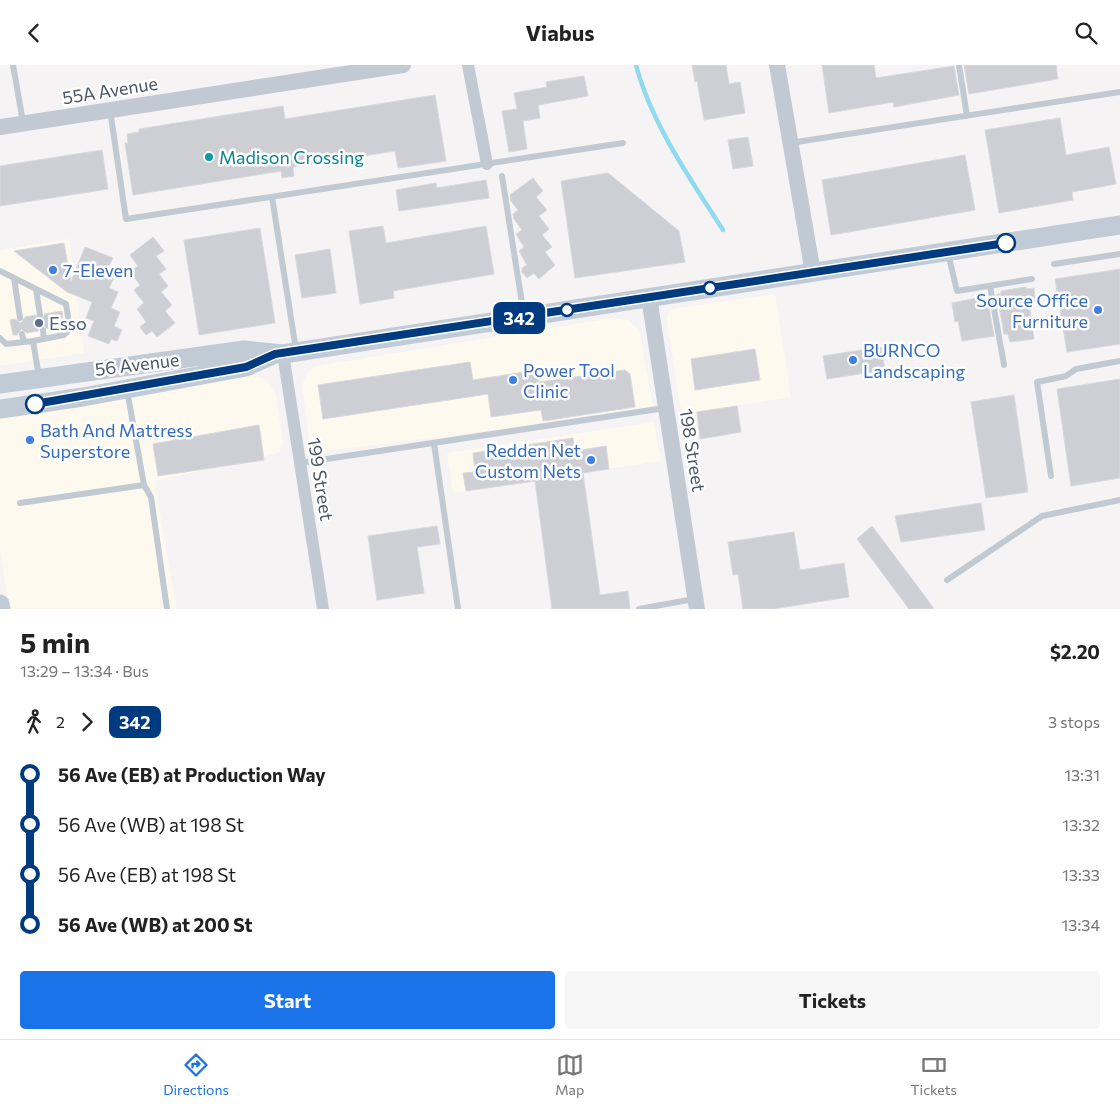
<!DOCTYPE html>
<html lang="en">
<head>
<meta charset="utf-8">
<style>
  :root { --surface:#fff; --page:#f6f6f6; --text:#222; --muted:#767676; --line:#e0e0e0; --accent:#1a73e8 }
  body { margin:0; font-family:Commissioner,sans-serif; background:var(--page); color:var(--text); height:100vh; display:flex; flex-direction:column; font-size:19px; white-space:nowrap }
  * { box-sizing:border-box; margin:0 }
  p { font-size:16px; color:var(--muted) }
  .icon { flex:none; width:28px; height:28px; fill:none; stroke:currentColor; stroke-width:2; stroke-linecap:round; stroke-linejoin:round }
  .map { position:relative; height:544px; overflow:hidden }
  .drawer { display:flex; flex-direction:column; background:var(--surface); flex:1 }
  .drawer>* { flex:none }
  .badge { padding:0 10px; border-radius:8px; font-size:18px; line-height:32px }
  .map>.badge { position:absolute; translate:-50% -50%; box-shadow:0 0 0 2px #fff }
  .legs { display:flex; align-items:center; gap:8px; height:55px; padding:0 20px; font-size:16px }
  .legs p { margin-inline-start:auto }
  .summary { display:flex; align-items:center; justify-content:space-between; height:85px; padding:0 20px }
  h1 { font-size:28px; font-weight:700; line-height:38px }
  .cta { display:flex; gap:10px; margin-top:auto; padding:10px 20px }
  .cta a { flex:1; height:58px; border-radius:5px; background:var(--accent); color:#fff; font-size:20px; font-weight:700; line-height:58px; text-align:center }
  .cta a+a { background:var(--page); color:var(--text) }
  ul { padding:0 20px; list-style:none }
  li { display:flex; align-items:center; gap:18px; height:50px; font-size:19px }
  li i { display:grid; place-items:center; width:8px; height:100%; margin:0 6px; background:currentColor }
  li i::after { content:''; width:12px; height:12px; margin:-6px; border:4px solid; border-radius:50%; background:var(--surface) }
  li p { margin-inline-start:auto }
  li:first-child i { background:linear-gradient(#0000 50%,currentColor 0) }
  li:last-child i { background:linear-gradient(currentColor 50%,#0000 0) }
  header { display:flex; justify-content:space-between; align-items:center; height:65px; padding:0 20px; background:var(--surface); font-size:22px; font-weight:700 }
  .tab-bar { display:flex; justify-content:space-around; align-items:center; height:70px; border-top:1px solid var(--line); background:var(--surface); font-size:14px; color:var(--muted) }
  .tab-bar a { display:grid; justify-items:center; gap:2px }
  .tab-bar .current { color:var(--accent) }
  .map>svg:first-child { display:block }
  .commercial { fill:#fdf9ef }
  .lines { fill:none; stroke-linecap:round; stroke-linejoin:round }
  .stream { stroke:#90daee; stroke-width:4.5 }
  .building { fill:#cdcfd5; stroke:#d7d9de }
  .service { stroke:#c1cad2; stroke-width:6 }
  .minor { stroke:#c1cad2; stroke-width:12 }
  .tertiary { stroke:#c1cad2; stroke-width:16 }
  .secondary { stroke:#c1cbd6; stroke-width:19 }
  .line-1-casing { stroke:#fff; stroke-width:11 }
  .line-1 { stroke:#003b80; stroke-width:8 }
  .culture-dot { fill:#0f9aa8; stroke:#fff; stroke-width:2 }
  .stop-1-dot { fill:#fff; stroke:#003b80; stroke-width:2.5 }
  .shop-dot { fill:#3f7fe0; stroke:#fff; stroke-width:2 }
  .service-dot { fill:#5c6f8a; stroke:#fff; stroke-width:2 }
  .labels { text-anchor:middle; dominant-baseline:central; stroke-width:5; stroke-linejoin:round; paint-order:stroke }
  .street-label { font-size:18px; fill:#4a5661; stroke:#fff }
  .culture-label { font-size:18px; fill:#0d838f; stroke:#fff; text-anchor:start }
  .shop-label { font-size:18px; fill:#366cbe; stroke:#fff; text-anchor:start }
  .service-label { font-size:18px; fill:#4e5e75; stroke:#fff; text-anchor:start }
</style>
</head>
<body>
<header><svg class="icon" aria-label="back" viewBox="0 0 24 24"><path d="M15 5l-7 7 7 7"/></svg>Viabus<svg class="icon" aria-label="search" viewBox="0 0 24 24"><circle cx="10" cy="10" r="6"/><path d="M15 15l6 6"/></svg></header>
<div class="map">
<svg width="1120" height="544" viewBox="0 0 1120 544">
  <rect width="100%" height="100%" fill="#f5f3f3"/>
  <path class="commercial" d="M69 174 84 288 0 301V185Z
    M775 229 791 332 681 349 667 255 668 248 673 244Z
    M612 253 628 255 639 265 653 341 487 366 318 387 309 376 302 320 307 308 315 301Z
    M247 310 260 312 267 316 276 330 283 379 279 388 154 416 177 544H9L0 484V353Z
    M654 357 661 396 453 428 447 388Z"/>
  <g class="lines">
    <path class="stream" d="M636 0C651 58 691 115 723 165"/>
  </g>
  <path class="building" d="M692 0H726L729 19 740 17 745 48 704 55 697 16 695 17Z
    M822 0H874L876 13 954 1 959 30 894 42 893 37 829 48Z
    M964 0H1056L1058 14 969 29Z
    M584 11 588 31 538 40 540 53 523 56 527 84 509 87 502 46 517 44 514 28 547 22 546 17Z
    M435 30 446 96 398 103 395 86 293 102 294 111 282 113 281 106 133 130 125 78H128L127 69 139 67V64L283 41 285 54Z
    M1060 53 1066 90 1109 82 1116 119 1072 127 1073 135 999 148 985 65Z
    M748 72 753 101 733 104 728 75Z
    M102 85 108 124 0 141V101Z
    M965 90 975 145 831 170 822 115Z
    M608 108 679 166 685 197 575 213 561 116Z
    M533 113 543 126 536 132 547 145 539 151 549 164 542 170 552 182 545 187 555 200 539 214 534 208 527 213 522 207V203L527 200 519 186 524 182 516 169 522 165 514 154 513 149 518 145 511 136 510 130Z
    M486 115 489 133 399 146 396 125 436 118 437 123Z
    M383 161 386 178 486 161 494 209 393 226 394 233 360 239 349 166Z
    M260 163 275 258 199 270 184 175Z
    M153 172 164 186 156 191 166 204 159 209 168 221 161 227 172 240 165 246 175 258 157 272 152 266 146 270 140 262 146 257 137 244 144 238 134 225 140 220 130 207 138 201 130 190Z
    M64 178 71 217 85 182 113 193 106 206 115 210 109 223 118 227 111 243 120 247 114 261 122 265 117 276 111 274 109 279 88 271 94 256 86 253 92 237 67 227 14 186Z
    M330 184 336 228 302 233 295 190Z
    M1120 204V279L1067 287 1055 214Z
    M1026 222 1027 224 1034 223 1035 236 1029 237 1034 274 1010 277 1008 269H1004L997 229H1001V226Z
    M987 231 994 271 962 276 958 256 955 257 952 238Z
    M62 246 64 261 48 264 42 260 38 266 27 268 21 264 17 270H13L10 255 15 254 21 258 25 252 35 250 41 255 45 249Z
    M881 282 885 305 827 314 823 291Z
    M755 284 760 315 695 325 691 294Z
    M470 297 473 315 537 305 539 317 625 305 630 309 635 342 543 356 541 345 491 352 488 329 323 354 318 320Z
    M1120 314V413L1071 421 1057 324Z
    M1014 330 1028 427 986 433 971 337Z
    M737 341 741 367 700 374 697 347Z
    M259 360 264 395 158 411 153 379Z
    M573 373 575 386 606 381 609 404 583 408 600 530 628 526 630 544H552L535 416 466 426 463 408 475 407 473 388Z
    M981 438 985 465 901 477 895 451Z
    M437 461 440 479 417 482 424 528 377 535 368 471Z
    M872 461 924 530 934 544H909L857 474Z
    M794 467 800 505 844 498 849 532 773 544H743L738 509 733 510 728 477Z"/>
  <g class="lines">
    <path class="service" d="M13 0 23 57
      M959 0 967 51
      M110 45 126 154 623 78
      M790 78 1120 27
      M502 111 524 251
      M272 132 296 285
      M948 188 957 226 1032 214
      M1054 199 1120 189
      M0 206 66 239 70 264 64 270 33 276
      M14 213 20 253
      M990 221 1004 300
      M36 224 40 250
      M43 265 44 274
      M22 269 24 277
      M0 273 6 279 33 276 39 312
      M127 325 144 420 151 432 167 544
      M434 378 458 544
      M300 398 665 343
      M1051 411 1037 317 1066 311 1076 304 1120 296
      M20 438 144 420
      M947 515 1042 451 1120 435
      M639 544 694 534"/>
    <path class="minor" d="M468 0 487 99
      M283 289 323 544"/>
    <path class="tertiary" d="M777 0 813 208
      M0 62 403 0
      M649 232 697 544"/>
    <path class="secondary" d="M0 319 244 285 283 289 1120 160
      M0 344 83 332 246 302 275 289
      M0 539 1 544"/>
  </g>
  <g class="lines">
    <g class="line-1-casing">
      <path id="line-1" d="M35 339 246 302 275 289 1006 178"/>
    </g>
    <use href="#line-1" class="line-1"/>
  </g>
  <circle class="culture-dot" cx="209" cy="92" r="5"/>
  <g class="stop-1-dot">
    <circle cx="1006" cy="178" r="9"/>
    <circle cx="710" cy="223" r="6"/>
    <circle cx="567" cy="245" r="6"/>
    <circle cx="35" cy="339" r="9"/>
  </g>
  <g class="shop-dot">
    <circle cx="53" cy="205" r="5"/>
    <circle cx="1098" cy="245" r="5"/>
    <circle cx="853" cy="295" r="5"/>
    <circle cx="513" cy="315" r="5"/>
    <circle cx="30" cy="375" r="5"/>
    <circle cx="591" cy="395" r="5"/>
  </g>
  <circle class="service-dot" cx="39" cy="258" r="5"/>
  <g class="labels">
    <g class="street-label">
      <text transform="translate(110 25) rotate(-9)">55A Avenue</text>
      <text transform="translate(137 299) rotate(-7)">56 Avenue</text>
      <text transform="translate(693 385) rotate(81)">198 Street</text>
      <text transform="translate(321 414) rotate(81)">199 Street</text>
    </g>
    <g class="culture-label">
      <text x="219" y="92">Madison Crossing</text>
    </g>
    <g class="shop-label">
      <text x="63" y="205">7-Eleven</text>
      <text x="1088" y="235" text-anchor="end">Source Office<tspan x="1088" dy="21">Furniture</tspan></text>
      <text x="863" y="285">BURNCO<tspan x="863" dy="21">Landscaping</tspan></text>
      <text x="523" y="305">Power Tool<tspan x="523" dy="21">Clinic</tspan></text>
      <text x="40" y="365">Bath And Mattress<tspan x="40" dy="21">Superstore</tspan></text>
      <text x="581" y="385" text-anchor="end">Redden Net<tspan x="581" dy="21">Custom Nets</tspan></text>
    </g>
    <g class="service-label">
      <text x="49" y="258">Esso</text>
    </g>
  </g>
</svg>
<b class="badge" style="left:519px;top:253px;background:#003b80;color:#fff">342</b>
</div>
<section class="drawer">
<div class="summary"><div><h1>5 min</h1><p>13:29 – 13:34 · Bus</p></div><b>$2.20</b></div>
<div class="legs"><svg class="icon" aria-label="walk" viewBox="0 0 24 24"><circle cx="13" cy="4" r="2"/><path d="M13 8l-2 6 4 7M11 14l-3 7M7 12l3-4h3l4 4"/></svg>2<svg class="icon" aria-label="forward" viewBox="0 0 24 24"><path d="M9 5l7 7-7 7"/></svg><b class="badge" style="background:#003b80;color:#fff">342</b><p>3 stops</p></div>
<ul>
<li><i style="color:#003b80"></i><b>56 Ave (EB) at Production Way</b><p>13:31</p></li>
<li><i style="color:#003b80"></i><span>56 Ave (WB) at 198 St</span><p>13:32</p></li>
<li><i style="color:#003b80"></i><span>56 Ave (EB) at 198 St</span><p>13:33</p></li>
<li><i style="color:#003b80"></i><b>56 Ave (WB) at 200 St</b><p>13:34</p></li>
</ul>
<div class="cta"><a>Start</a><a>Tickets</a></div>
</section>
<nav class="tab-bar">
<a class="current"><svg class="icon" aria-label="directions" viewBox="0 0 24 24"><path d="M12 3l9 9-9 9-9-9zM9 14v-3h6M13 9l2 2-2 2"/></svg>Directions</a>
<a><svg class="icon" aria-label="map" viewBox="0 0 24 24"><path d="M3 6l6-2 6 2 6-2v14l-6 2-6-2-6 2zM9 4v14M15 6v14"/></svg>Map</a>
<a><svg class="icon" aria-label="tickets" viewBox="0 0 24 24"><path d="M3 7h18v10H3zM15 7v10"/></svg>Tickets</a>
</nav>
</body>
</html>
